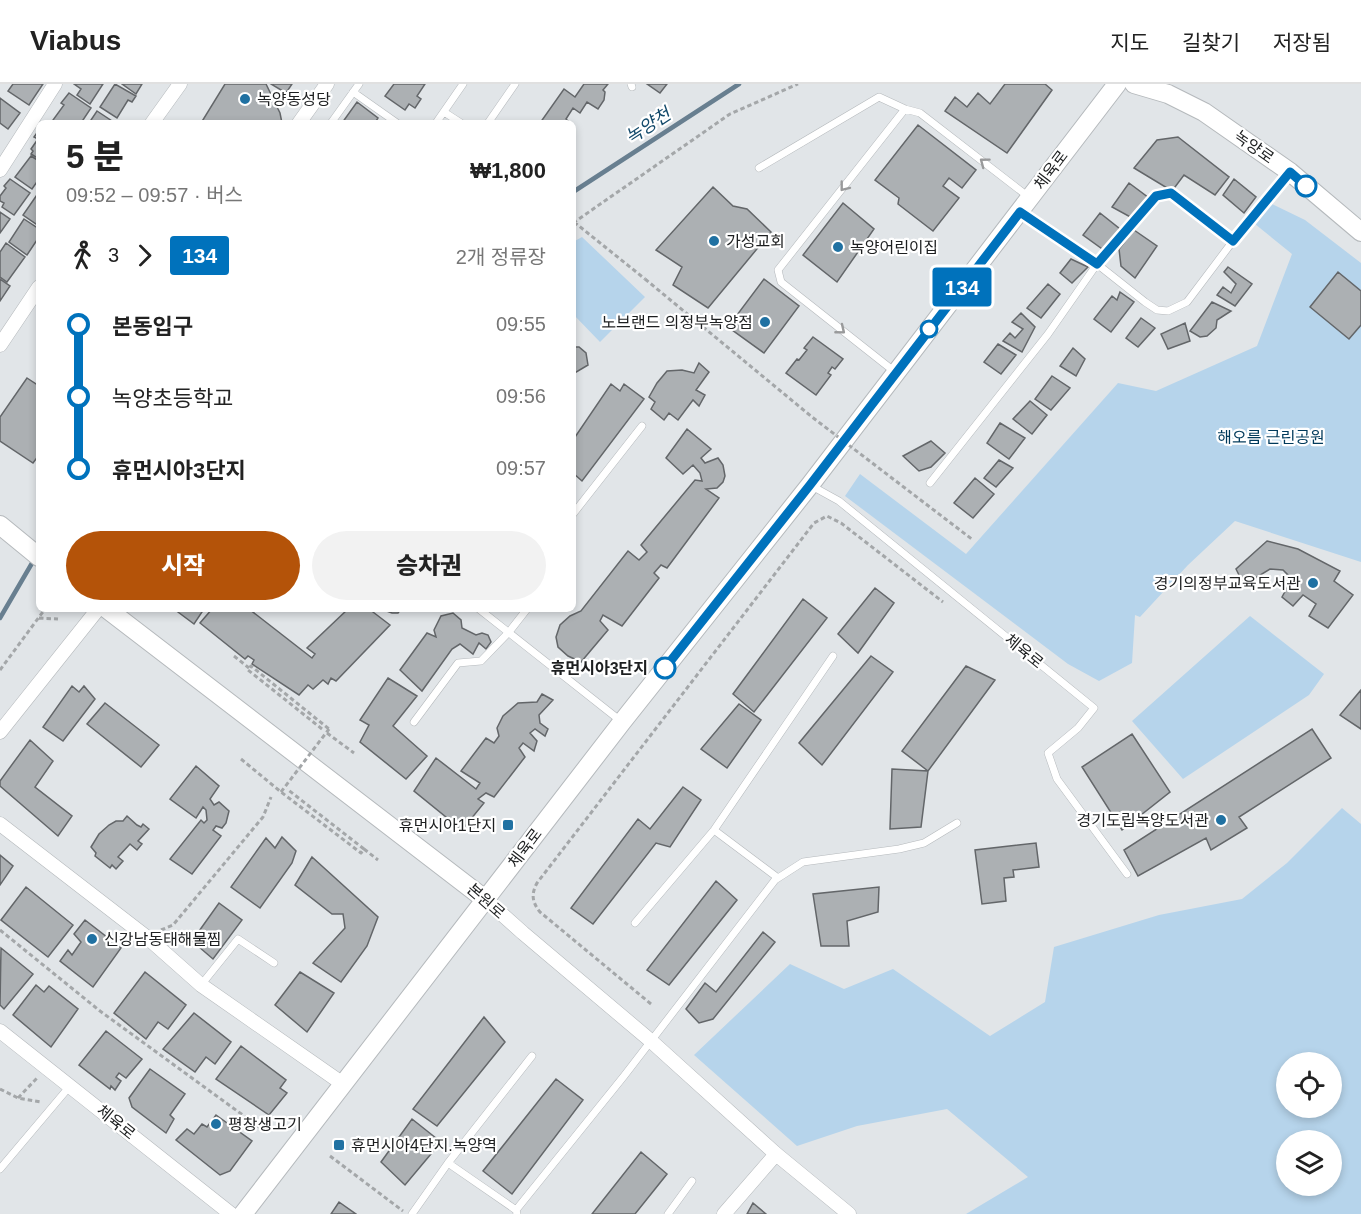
<!DOCTYPE html>
<html lang="ko">
<head>
<meta charset="utf-8">
<style>
  :root { --surface:#fff; --page:#f2f2f2; --text:#222; --muted:#767676; --line:#e0e0e0; --accent:#b45309 }
  body { margin:0; font-family:Helvetica,"Noto Sans KR",sans-serif; background:var(--page); color:var(--text); height:100vh; display:flex; flex-direction:column; font-size:22px; white-space:nowrap }
  * { box-sizing:border-box; margin:0 }
  p { font-size:20px; color:var(--muted) }
  .icon { flex:none; width:33px; height:33px; fill:none; stroke:currentColor; stroke-width:2; stroke-linecap:round; stroke-linejoin:round }
  .map { position:relative; flex:1; overflow:hidden }
  .side { position:absolute; left:36px; top:36px; width:540px; height:492px; display:flex; flex-direction:column; background:var(--surface); border-radius:9px; box-shadow:0 3px 9px #0003 }
  .side>* { flex:none }
  .badge { padding:0 12px; border-radius:4px; font-size:21px; line-height:39px }
  .buttons { position:absolute; left:1276px; top:968px; display:grid; gap:12px }
  .buttons a { display:grid; place-items:center; width:66px; height:66px; border-radius:50%; background:var(--surface); box-shadow:0 3px 9px #0003; font-size:30px }
  .map>.badge { position:absolute; translate:-50% -50%; box-shadow:0 0 0 3px #fff }
  .legs { display:flex; align-items:center; gap:9px; height:66px; padding:0 30px; font-size:20px }
  .legs p { margin-inline-start:auto }
  .summary { display:flex; align-items:center; justify-content:space-between; height:102px; padding:0 30px }
  h1 { font-size:33px; font-weight:800; line-height:45px }
  .cta { display:flex; gap:12px; margin-top:auto; padding:12px 30px }
  .cta a { flex:1; height:69px; border-radius:36px; background:var(--accent); color:#fff; font-size:24px; font-weight:800; line-height:69px; text-align:center }
  .cta a+a { background:var(--page); color:var(--text) }
  ul { padding:0 30px; list-style:none }
  li { display:flex; align-items:center; gap:21px; height:72px; font-size:22px }
  li i { display:grid; place-items:center; width:9px; height:100%; margin:0 8px; background:currentColor }
  li i::after { content:''; width:15px; height:15px; margin:-8px; border:4px solid; border-radius:50%; background:var(--surface) }
  li p { margin-inline-start:auto }
  li:first-child i { background:linear-gradient(#0000 50%,currentColor 0) }
  li:last-child i { background:linear-gradient(currentColor 50%,#0000 0) }
  header { display:flex; align-items:center; gap:36px; box-sizing:border-box; height:84px; padding:0 30px; background:var(--surface); border-bottom:2px solid var(--line) }
  header strong { font-size:28px }
  nav { display:flex; gap:33px; margin-inline-start:auto; font-size:21px }
  .map>svg:first-child { display:block }
  .green { fill:#b6d4eb; fill-rule:evenodd }
  .lines { fill:none; stroke-linecap:round; stroke-linejoin:round }
  .stream { stroke:#687f90; stroke-width:4.5 }
  .building { fill:#acb0b3; stroke:#636669; stroke-width:1.5 }
  .service-casing { stroke:#b5b9bc; stroke-width:8 }
  .minor-casing { stroke:#b5b9bc; stroke-width:15 }
  .tertiary-casing { stroke:#b5b9bc; stroke-width:20 }
  .path { stroke:#a4a7a9; stroke-width:3; stroke-dasharray:4.5 3; stroke-linecap:butt }
  .service { stroke:#fff; stroke-width:7 }
  .minor { stroke:#fff; stroke-width:14 }
  .tertiary { stroke:#fff; stroke-width:18 }
  .path-bridge { stroke:#a4a7a9; stroke-width:3; stroke-dasharray:4.5 3; stroke-linecap:butt }
  .oneway { stroke:#999a9b }
  .line-1-casing { stroke:#fff; stroke-width:14 }
  .line-1 { stroke:#0072bc; stroke-width:9 }
  .poi-dot { fill:#2071a2; stroke:#fff; stroke-width:2 }
  .stop-1-dot { fill:#fff; stroke:#0072bc; stroke-width:3 }
  .labels { text-anchor:middle; dominant-baseline:central; stroke-width:4.5; stroke-linejoin:round; paint-order:stroke }
  .poi-label { font-size:16px; fill:#1d1f20; stroke:#fff; text-anchor:start }
  .street-label { font-size:16px; fill:#1d1f20; stroke:#fff }
  .park-label { font-size:16px; fill:#003a5b; stroke:#fff }
  .stop-label { font-size:16px; font-weight:bold; fill:#1d1f20; stroke:#fff; text-anchor:end }
  .water-label { font-size:18px; font-style:italic; fill:#134a6b; stroke:#fff }
</style>
</head>
<body>
<header>
<strong>Viabus</strong>
<nav><a>지도</a><a>길찾기</a><a>저장됨</a></nav>
</header>
<div class="map">
<svg width="1361" height="1130" viewBox="0 0 1361 1130">
  <rect width="100%" height="100%" fill="#e1e5e8"/>
  <path class="green" d="M1272 120 1305 136 1361 179V478L1235 437 1188 481 1140 533 1135 531 1132 579 1099 597 1068 580 845 412 860 390 966 470 1118 299 1156 307 1257 262 1292 170 1255 140Z
    M582 153 645 213 600 258 573 230V158Z
    M1250 532 1324 590 1309 611 1183 695 1132 637Z
    M1342 724 1361 740V1130H966L1028 1093 947 1025 857 1042 797 1062 694 971 790 880 844 905 893 885 990 952 1045 918 1054 863 1159 831 1242 815 1287 779ZM1287 978H1332V1023H1287ZM1287 1056H1332V1101H1287Z"/>
  <g class="lines">
    <path class="stream" d="M573 108 739 0
      M0 534 35 474"/>
  </g>
  <path class="building" d="M13 0H43L29 21 8 7Z
    M74 0H103L90 20 77 11 81 5Z
    M115 0 136 12 132 18 128 16 117 34 100 23Z
    M122 0H142L136 10Z
    M225 0H266L280 29 282 39H201Z
    M271 0H292L286 9Z
    M394 0H425L417 12 421 15 415 24 409 20 405 26 385 12Z
    M584 0H608L603 6 605 8 604 16 598 25 587 18 580 29 573 24 566 35 570 39H540L564 5 575 13Z
    M647 0H667L660 9Z
    M1005 0H1045L1052 6 1007 69 945 27 955 13 967 23 978 9 990 20Z
    M69 9 91 24 81 39H57L53 36 64 21 61 19Z
    M0 14 20 29 8 45 0 39Z
    M357 18 378 34 375 39H342Z
    M97 27 115 39H89Z
    M918 41 976 86 962 104 949 94 943 102 959 114 933 147 898 120 899 114 875 96Z
    M39 46V75L31 70 33 67 31 65 38 55 34 53Z
    M1178 53 1229 93 1215 111 1184 91 1172 107 1134 84 1157 56Z
    M31 72 39 77V95L32 105 15 93Z
    M10 95 30 109 14 131 2 123 4 119 0 117V112L6 104 4 102Z
    M1234 95 1256 113 1244 129 1223 111Z
    M1129 99 1149 114 1134 135 1112 123Z
    M713 103 733 122 747 125 771 148 708 224 673 201 682 183 656 166Z
    M39 108V142L23 131Z
    M843 119 874 145 837 198 803 171Z
    M0 128 10 135 0 149Z
    M1100 129 1120 145 1105 167 1083 151Z
    M24 135 39 145V153L27 171 9 158Z
    M1134 146 1157 162 1135 194 1121 182 1119 165Z
    M6 159 25 173 7 198 0 193V168Z
    M1071 175 1088 183 1072 199 1060 189Z
    M1228 183 1252 200 1235 222 1217 211 1223 203 1231 209 1236 200 1224 188Z
    M1338 188 1361 207V241L1349 255 1310 223Z
    M0 195 10 202 0 217Z
    M764 195 799 222 764 269 728 243Z
    M1048 200 1060 210 1041 234 1027 224Z
    M1120 208 1134 218 1111 248 1094 235 1112 212 1117 216Z
    M1212 218 1231 227 1217 236 1216 244 1207 252 1200 253 1190 247Z
    M1021 229 1035 243 1022 268 1003 257 1010 249 1015 254 1023 245 1012 238Z
    M1141 234 1155 244 1138 263 1126 254Z
    M1185 239 1190 257 1168 265 1161 250Z
    M813 253 843 275 835 285 832 283 828 289 831 291 816 311 786 289 797 275 799 276 807 266 804 264Z
    M998 260 1016 271 1001 290 984 278Z
    M573 263H579L586 269 588 281 573 290Z
    M1073 264 1085 275 1076 292 1060 282Z
    M699 279 709 288 696 306 705 311 699 322 693 316 678 336 669 329 664 336 651 325 655 318 649 313 657 299 667 287 682 286 694 289Z
    M1052 292 1070 304 1051 326 1035 315Z
    M27 294 39 302V371L33 379 0 357V333Z
    M611 300 620 307 624 300 644 315 582 397 573 389V356Z
    M1030 317 1047 331 1032 350 1013 335Z
    M1000 339 1025 354 1009 375 987 359Z
    M687 345 711 365 701 374 705 379 718 374 723 381 725 392 723 398 717 404 706 405 719 414 667 484 661 481 654 489 659 494 622 542 603 531 600 537 608 546 581 578 568 572 558 563 556 553 560 541 570 532 581 527 628 467 639 476 647 468 641 461 695 396 702 397 700 389 693 381 683 390 666 374Z
    M931 357 945 369 931 383 919 387 903 372Z
    M999 376 1013 384 996 403 984 394Z
    M975 394 994 410 973 434 954 419Z
    M1267 457 1298 465 1340 487 1334 497 1353 511 1328 544 1309 532 1316 520 1303 511 1293 522 1282 513 1292 495 1283 486 1270 485 1244 501 1236 485Z
    M875 504 894 519 858 569 838 550Z
    M803 515 827 534 754 628 733 610Z
    M174 525H204L194 540Z
    M212 525H249L312 574 315 570 307 564 348 525H376L373 528 390 541 336 597 331 594 328 600 323 596 313 605 308 601 299 611 252 580 254 576 248 572 245 575 200 539Z
    M381 525H401L398 529H392Z
    M453 529 461 536 462 544 476 551 482 549 488 551 491 558 486 565 479 559 473 570 460 560 452 565 422 607 400 586 427 549 436 553 434 546 441 532Z
    M871 572 893 588 822 681 799 659Z
    M966 582 995 596 928 687 902 667Z
    M388 594 417 612 393 642 427 672 406 695 360 658 369 641 360 636Z
    M72 602 79 608 84 602 95 615 63 657 43 643Z
    M1361 606V645L1340 631Z
    M542 610 553 616 539 631 540 639 548 645 545 652 535 645 530 649 537 657 534 667 523 659 519 664 525 673 494 713 486 709 478 715 484 719 462 746 414 707 436 674 476 705 480 699 461 687 486 654 494 659 499 652 497 644 503 632 518 619 537 618Z
    M105 619 159 661 141 683 87 640Z
    M739 620 761 636 727 684 701 665Z
    M1312 645 1331 674 1239 733 1247 744 1211 766 1206 754 1138 792 1124 766Z
    M1132 650 1170 708 1122 746 1082 683Z
    M30 656 53 677 35 703 72 732 58 752 0 702V697Z
    M196 682 219 702 210 715 214 721 219 718 229 727 226 739 222 744 216 742 213 746 221 752 192 790 170 775 201 736 204 739 207 736 206 726 203 723 196 734 170 715Z
    M892 685 928 687 921 743 890 745Z
    M683 703 701 716 670 763 656 759 593 840 571 824 638 735 650 745Z
    M127 732 137 741 141 743 143 740 149 745 138 757 142 760 137 766 130 760 118 773 123 777 116 785 112 781 110 784 95 772 96 769 91 763 99 750 109 741 116 737H123Z
    M282 753 296 767 292 779 260 824 231 803 266 754 275 764Z
    M1036 759 1039 783 1013 786 1014 793 1004 794 1006 817 982 820 975 766Z
    M0 771 13 782 0 801Z
    M312 773 378 833 367 862 341 898 313 879 345 844 343 830H332L295 801Z
    M716 797 737 816 669 901 647 886Z
    M26 803 73 841 48 873 1 836Z
    M879 803 878 828 847 837 849 862H821L813 810Z
    M219 819 242 836 213 875 192 857Z
    M85 836 121 864 93 903 60 877 68 866 72 871 81 858 74 850Z
    M763 848 775 858 713 935 699 939 686 925 705 899 716 908Z
    M1 864 33 890 4 925 0 921Z
    M145 888 186 921 168 945 158 938 146 955 114 929Z
    M300 888 334 909 307 948 275 921Z
    M36 901 44 908 49 902 78 925 51 963 13 931Z
    M194 929 231 958 215 980 206 973 195 988 163 965Z
    M484 933 505 958 437 1042 413 1025Z
    M106 947 142 975 126 994 119 989 116 993 121 997 115 1006 111 1002 110 1005 79 981Z
    M241 962 286 996 280 1004 287 1009 269 1031 216 995Z
    M150 985 185 1010 170 1031 174 1035 166 1049 132 1023 129 1014Z
    M556 995 583 1016 512 1110 483 1087Z
    M216 1031 252 1057 230 1087 220 1091 176 1056 187 1045 194 1050 202 1040 207 1043Z
    M412 1035 441 1058 405 1101 381 1078Z
    M641 1068 667 1090 635 1130H592Z
    M339 1118 356 1130H331Z
    M753 1119 766 1130H747Z"/>
  <g class="lines">
    <g class="service-casing">
      <path id="service" d="M631 0 632 3
        M353 8 397 39
        M444 28 461 39
        M331 39 359 0
        M436 39 463 0
        M488 39 515 0
        M759 84 879 13 905 25
        M1020 128 1097 180 1145 218 1157 226 1168 227 1187 218 1233 157 1288 90
        M895 288 781 198 778 186 905 25 920 29 1030 114
        M930 399 1048 250 1097 180 1156 112 1171 109 1233 157
        M810 401 839 417 1094 624 1078 644 1048 669 1057 695 1127 790
        M573 430 642 342
        M479 525 622 638
        M414 638 458 579 481 577 509 548 527 525
        M714 746 778 794
        M635 839 714 746 833 572
        M201 901 238 855 274 879
        M448 1079 516 1126 517 1130
        M0 1085 70 1002
        M516 1126 624 992 775 796 803 778 899 765 924 759 957 739
        M412 1130 448 1079 532 972
        M668 1130 692 1097"/>
    </g>
    <g class="minor-casing">
      <path id="minor" d="M152 39 180 0
        M299 39 327 0
        M0 86 55 0
        M0 261 39 203
        M0 648 98 525
        M0 740 149 855 201 901 343 1000
        M486 816 523 849 651 957 776 1070 849 1130
        M0 947 231 1130
        M724 1130 776 1070"/>
    </g>
    <g class="tertiary-casing">
      <path id="tertiary" d="M1134 0 1168 10 1204 28 1290 88 1361 148
        M0 441 39 473
        M107 525 486 816
        M243 1130 622 638 810 401 1117 0"/>
    </g>
    <path class="path" d="M574 138 645 195
      M573 139 730 30 798 0
      M39 534 58 535
      M234 572 249 584
      M0 586 45 525
      M322 645 248 586 251 582 329 645
      M327 649 354 669
      M241 675 281 708 361 769 364 765 287 705
      M364 765 378 776
      M0 846 100 927 266 1048
      M161 846 173 841 263 733 271 713
      M651 920 540 828C532 818 531 810 537 799L814 439 827 432 841 439 943 518
      M0 1005 18 1014 41 1018
      M18 1014 37 994
      M330 1072 403 1127"/>
    <use href="#service" class="service"/>
    <use href="#minor" class="minor"/>
    <use href="#tertiary" class="tertiary"/>
    <path class="path-bridge" d="M645 195 812 333 973 456
      M281 708 329 645"/>
  </g>
  <defs><path id="oneway-chevron" d="M-2-3.5L2.5 0L-2 3.5" fill="none" stroke-width="1.6" stroke-linecap="round" stroke-linejoin="round" transform="scale(1.5)"/></defs>
  <g class="oneway">
    <use href="#oneway-chevron" transform="translate(984 78) rotate(-143)"/>
    <use href="#oneway-chevron" transform="translate(844 103) rotate(128)"/>
    <use href="#oneway-chevron" transform="translate(841 246) rotate(39)"/>
  </g>
  <g class="lines">
    <g class="line-1-casing">
      <path id="line-1" d="M665 584 810 401 1020 128 1097 180 1156 112 1171 109 1233 157 1290 88 1306 102"/>
    </g>
    <use href="#line-1" class="line-1"/>
  </g>
  <g class="poi-dot">
    <circle cx="245" cy="15" r="6"/>
    <circle cx="714" cy="157" r="6"/>
    <circle cx="838" cy="163" r="6"/>
    <circle cx="765" cy="238" r="6"/>
    <circle cx="1313" cy="499" r="6"/>
    <circle cx="1221" cy="736" r="6"/>
    <rect x="502" y="735" width="12" height="12" rx="3"/>
    <circle cx="92" cy="855" r="6"/>
    <circle cx="216" cy="1040" r="6"/>
    <rect x="333" y="1055" width="12" height="12" rx="3"/>
  </g>
  <g class="stop-1-dot">
    <circle cx="1306" cy="102" r="10"/>
    <circle cx="929" cy="245" r="8"/>
    <circle cx="665" cy="584" r="10"/>
  </g>
  <g class="labels">
    <g class="poi-label">
      <text x="257" y="15">녹양동성당</text>
      <text x="726" y="157">가성교회</text>
      <text x="850" y="163">녹양어린이집</text>
      <text x="753" y="238" text-anchor="end">노브랜드 의정부녹양점</text>
      <text x="1301" y="499" text-anchor="end">경기의정부교육도서관</text>
      <text x="1209" y="736" text-anchor="end">경기도립녹양도서관</text>
      <text x="496" y="741" text-anchor="end">휴먼시아1단지</text>
      <text x="104" y="855">신강남동태해물찜</text>
      <text x="228" y="1040">평창생고기</text>
      <text x="351" y="1061">휴먼시아4단지.녹양역</text>
    </g>
    <g class="street-label">
      <text transform="translate(1254 63) rotate(35)">녹양로</text>
      <text transform="translate(1051 86) rotate(-53)">체육로</text>
      <text transform="translate(1024 567) rotate(39)">체육로</text>
      <text transform="translate(525 764) rotate(-53)">체육로</text>
      <text transform="translate(486 817) rotate(41)">본원로</text>
      <text transform="translate(116 1038) rotate(39)">체육로</text>
    </g>
    <g class="park-label">
      <text x="1271" y="353">해오름 근린공원</text>
    </g>
    <g class="stop-label">
      <text x="648" y="584">휴먼시아3단지</text>
    </g>
    <g class="water-label">
      <text transform="translate(648 42) rotate(-33)">녹양천</text>
    </g>
  </g>
</svg>
<div class="buttons">
<a><svg class="icon" aria-label="locate" viewBox="0 0 24 24"><circle cx="12" cy="12" r="6"/><path d="M12 2v4M12 18v4M2 12h4M18 12h4"/></svg></a>
<a><svg class="icon" aria-label="layers" viewBox="0 0 24 24"><path d="M12 4l9 5-9 5-9-5zM3 14l9 5 9-5"/></svg></a>
</div>
<b class="badge" style="left:962px;top:203px;background:#0072bc;color:#fff">134</b>
<section class="side">
<div class="summary"><div><h1>5 분</h1><p>09:52 – 09:57 · 버스</p></div><b>₩1,800</b></div>
<div class="legs"><svg class="icon" aria-label="walk" viewBox="0 0 24 24"><circle cx="13" cy="4" r="2"/><path d="M13 8l-2 6 4 7M11 14l-3 7M7 12l3-4h3l4 4"/></svg>3<svg class="icon" aria-label="forward" viewBox="0 0 24 24"><path d="M9 5l7 7-7 7"/></svg><b class="badge" style="background:#0072bc;color:#fff">134</b><p>2개 정류장</p></div>
<ul>
<li><i style="color:#0072bc"></i><b>본동입구</b><p>09:55</p></li>
<li><i style="color:#0072bc"></i><span>녹양초등학교</span><p>09:56</p></li>
<li><i style="color:#0072bc"></i><b>휴먼시아3단지</b><p>09:57</p></li>
</ul>
<div class="cta"><a>시작</a><a>승차권</a></div>
</section>
</div>
</body>
</html>
